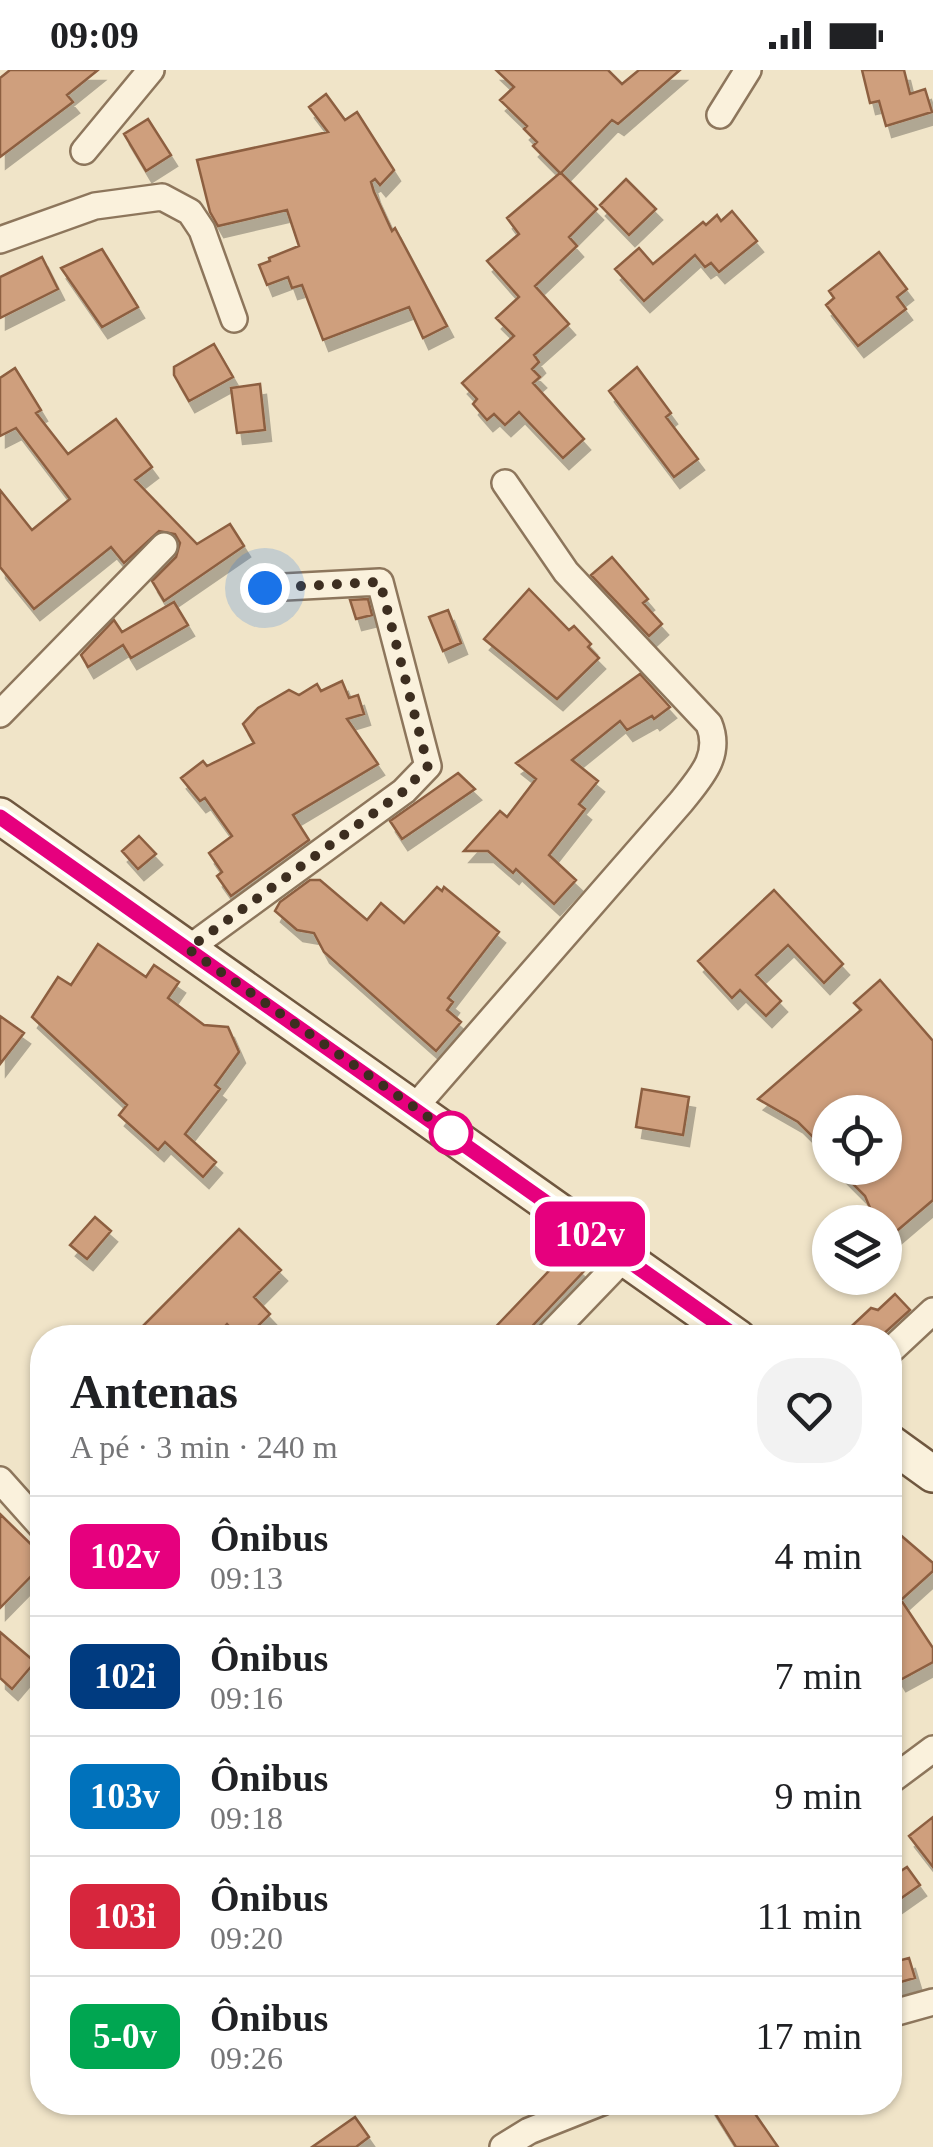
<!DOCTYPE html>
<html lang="pt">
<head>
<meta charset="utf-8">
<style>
  :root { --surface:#fff; --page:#f2f2f2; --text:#202124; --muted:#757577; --line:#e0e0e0 }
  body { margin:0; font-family:Georgia,serif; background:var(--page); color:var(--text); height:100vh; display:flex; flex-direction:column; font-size:38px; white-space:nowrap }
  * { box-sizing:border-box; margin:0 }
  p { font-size:32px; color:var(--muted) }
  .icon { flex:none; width:55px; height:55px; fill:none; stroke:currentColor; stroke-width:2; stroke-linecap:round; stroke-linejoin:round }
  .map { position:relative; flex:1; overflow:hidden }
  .sheet { position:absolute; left:30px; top:1255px; width:872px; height:790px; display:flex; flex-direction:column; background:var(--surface); border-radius:40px; box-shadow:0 2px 8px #0004 }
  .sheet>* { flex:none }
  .badge { padding:0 20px; border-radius:15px; font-size:35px; line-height:65px }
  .fabs { position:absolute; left:812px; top:1025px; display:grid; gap:20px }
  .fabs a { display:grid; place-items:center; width:90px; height:90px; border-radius:50%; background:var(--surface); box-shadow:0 2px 8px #0004; font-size:50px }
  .you { position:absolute; width:50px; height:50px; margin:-25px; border:8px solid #fff; border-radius:50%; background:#1a73e8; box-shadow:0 0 0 15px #1a73e833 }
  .map>.badge { position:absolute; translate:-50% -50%; box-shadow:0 0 0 5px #fff }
  .round { display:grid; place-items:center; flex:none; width:105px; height:105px; border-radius:40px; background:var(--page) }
  .summary { display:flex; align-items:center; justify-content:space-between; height:170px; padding:0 40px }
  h1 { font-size:48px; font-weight:700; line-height:75px }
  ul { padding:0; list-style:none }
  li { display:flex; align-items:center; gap:30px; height:120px; padding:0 40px; border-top:2px solid var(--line) }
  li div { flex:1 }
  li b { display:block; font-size:38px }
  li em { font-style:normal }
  li .badge { min-width:110px; font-weight:700; text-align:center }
  .status { display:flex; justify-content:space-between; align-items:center; height:70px; padding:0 50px; background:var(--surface); direction:ltr }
  .status svg { height:28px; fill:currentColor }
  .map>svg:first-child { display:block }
  .building { fill:#cf9f7d; stroke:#8d5f41; stroke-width:2.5; filter:url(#shadow) }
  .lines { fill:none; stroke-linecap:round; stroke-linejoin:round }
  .minor-casing { stroke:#8d765c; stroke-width:30 }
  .secondary-casing { stroke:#6f573f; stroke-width:40 }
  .minor { stroke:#faf1dc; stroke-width:25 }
  .secondary { stroke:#faf1dc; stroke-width:35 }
  .line-casing { stroke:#fff; stroke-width:22 }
  .line { stroke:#e6007e; stroke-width:15 }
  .walk { stroke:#3d2e20; stroke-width:10; stroke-dasharray:0 18 }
  .stop-dot { fill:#fff; stroke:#e6007e; stroke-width:5 }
</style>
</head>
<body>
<div class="status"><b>09:09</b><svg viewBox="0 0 49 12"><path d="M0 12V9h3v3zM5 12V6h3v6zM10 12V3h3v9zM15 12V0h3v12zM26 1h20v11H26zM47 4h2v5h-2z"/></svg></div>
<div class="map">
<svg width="933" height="2077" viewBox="0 0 933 2077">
  <defs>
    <filter id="shadow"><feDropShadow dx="6" dy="11" stdDeviation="0" flood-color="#0004"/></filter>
  </defs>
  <rect width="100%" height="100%" fill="#f0e4c8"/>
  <path class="building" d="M10 0H98L67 25 73 32 0 87V8Z
    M496 0H608L622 14 639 0H680L618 54 612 50 561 103 597 139 569 167 577 176 535 216 569 254 534 285 539 292 532 299 540 307 533 313 584 369 563 388 519 342 505 355 494 344 487 350 473 334 477 329 462 313 514 266 496 248 519 227 487 191 519 164 507 148 560 103 533 76 537 72 524 59 527 56 500 30 514 17Z
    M862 0H904L910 24 925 19 932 42 886 56 879 31 870 33Z
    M326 24 345 50 357 42 394 100 380 115 375 109 371 112 374 122 392 161 395 158 447 256 423 268 409 237 323 270 302 215 292 218 288 207 267 215 259 195 270 191 269 188 299 176 287 140 218 156 210 142 197 90 328 62 309 37Z
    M148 49 171 85 146 101 124 64Z
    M626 109 656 139 629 165 600 135Z
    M732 141 757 171 719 202 711 193 705 197 695 185 644 231 615 199 639 178 653 194 703 152 706 155 717 145 721 151Z
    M102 179 138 237 102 257 61 198Z
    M879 182 907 219 897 227 906 239 858 276 826 235 834 228 829 221Z
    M42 187 58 219 0 248V207Z
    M214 274 233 307 189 331 174 305V297Z
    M637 297 671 343 666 347 698 389 674 407 609 321Z
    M15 298 41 340 36 343 68 384 116 349 152 397 135 410 197 474 230 454 244 476 164 531 152 511 176 487 180 473 175 464 159 461 124 493 111 477 34 539 0 497V420L32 460 70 429 16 358 0 366V308Z
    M260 314 265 360 237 363 231 318Z
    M612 487 648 529 643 533 662 554 649 566 591 505Z
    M529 519 569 560 574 556 591 574 588 577 599 588 557 629 484 569Z
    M368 529 372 545 356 549 350 530Z
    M174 532 188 555 131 588 123 575 88 597 81 585 114 550 122 562Z
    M448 540 461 573 443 581 429 547Z
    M640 604 670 637 654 649 652 646 627 660 620 651 572 690 598 711 579 734 585 739 549 785 576 810 554 834 516 799 513 803 488 781H464L500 741 507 747 536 709 516 693Z
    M342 611 349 628 358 625 364 644 347 649 378 694 293 745 309 770 231 826 217 806 222 802 209 783 232 766 205 728 200 731 181 708 203 691 207 696 254 673 243 654 258 638 289 620 299 625 317 614 321 621Z
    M458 703 475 719 402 769 390 751Z
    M139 766 156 784 138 799 122 781Z
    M310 810H320L367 850 381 833 404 853 437 817 442 821 444 817 499 862 448 928 453 932 447 940 461 952 436 981 324 882 314 863 297 860 275 841 280 832Z
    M774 820 843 894 824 913 788 875 756 905 781 931 766 946 740 920 732 928 698 891Z
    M98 874 146 907 154 895 179 912 168 928 204 955 228 957 239 982 215 1015 220 1019 185 1064 216 1092 203 1107 165 1072 158 1080 119 1045 127 1035 32 947 58 907 71 915Z
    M880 910 933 971V1130L885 1171V1152H876L865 1126 837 1098H885V1042H830V1084L798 1052 758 1029 861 940 854 933Z
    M0 946 24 963 0 994Z
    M642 1019 689 1027 683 1065 636 1057Z
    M95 1147 111 1161 87 1189 70 1175Z
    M239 1159 281 1200 254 1227 270 1244 246 1268H240L227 1254 214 1268H131Z
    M565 1184 584 1201 521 1268H485Z
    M895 1224 910 1240 879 1268H839L871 1238 878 1240Z
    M0 1444 42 1485V1495L0 1538Z
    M890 1456 933 1493V1501L901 1530 933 1578V1592L900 1610 890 1594Z
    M0 1562 35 1592 12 1619 0 1608Z
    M933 1747V1797L909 1766Z
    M907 1797 920 1815 890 1836V1808Z
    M909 1888 915 1908 890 1915V1893Z
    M708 2032H747L778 2077H736Z
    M355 2047 369 2067 356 2077H312Z"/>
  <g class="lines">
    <g class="minor-casing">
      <path id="minor" d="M720 45 748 0
        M84 81 151 0
        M0 170 95 136 162 127 190 142 202 160 234 249
        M0 644 164 476
        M188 879 404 721 428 696 380 512 265 518
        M415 1037 681 732C700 708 722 686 709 654L566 502 505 413
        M547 1268 623 1189
        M890 1281 933 1241
        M0 1410 42 1457
        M890 1711 933 1679
        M890 1944 933 1932
        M503 2077 529 2061 602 2032"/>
    </g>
    <g class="secondary-casing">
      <path id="secondary" d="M0 746 738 1268
        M890 1373 933 1404"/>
    </g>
    <use href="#minor" class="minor"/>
    <use href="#secondary" class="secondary"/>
  </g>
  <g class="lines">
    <g class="line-casing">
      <path id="line" d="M0 747 738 1268"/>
    </g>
    <use href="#line" class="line"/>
    <path class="walk" d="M265 518 380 512 428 696 404 721 188 879 451 1063"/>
  </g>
  <circle class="stop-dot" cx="451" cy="1063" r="20"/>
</svg>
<div class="fabs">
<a><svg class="icon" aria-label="locate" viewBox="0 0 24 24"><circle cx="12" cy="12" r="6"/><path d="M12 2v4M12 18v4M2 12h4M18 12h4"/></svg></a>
<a><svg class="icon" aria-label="layers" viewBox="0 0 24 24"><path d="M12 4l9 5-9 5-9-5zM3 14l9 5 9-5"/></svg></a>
</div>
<div class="you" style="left:265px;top:518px"></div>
<b class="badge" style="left:590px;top:1164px;background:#e6007e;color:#fff">102v</b>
<section class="sheet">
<div class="summary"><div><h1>Antenas</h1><p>A pé · 3 min · 240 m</p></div><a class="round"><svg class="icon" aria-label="heart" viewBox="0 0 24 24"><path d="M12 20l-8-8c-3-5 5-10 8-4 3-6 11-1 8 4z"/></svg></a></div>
<ul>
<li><span class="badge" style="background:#e6007e;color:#fff">102v</span><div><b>Ônibus</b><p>09:13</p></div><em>4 min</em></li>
<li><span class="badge" style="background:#003b80;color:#fff">102i</span><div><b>Ônibus</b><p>09:16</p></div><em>7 min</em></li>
<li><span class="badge" style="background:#0072bc;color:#fff">103v</span><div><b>Ônibus</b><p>09:18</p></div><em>9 min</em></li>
<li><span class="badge" style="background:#d7263d;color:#fff">103i</span><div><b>Ônibus</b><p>09:20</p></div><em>11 min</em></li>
<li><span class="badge" style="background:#00a651;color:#fff">5-0v</span><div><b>Ônibus</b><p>09:26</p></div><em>17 min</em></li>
</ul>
</section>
</div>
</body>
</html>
